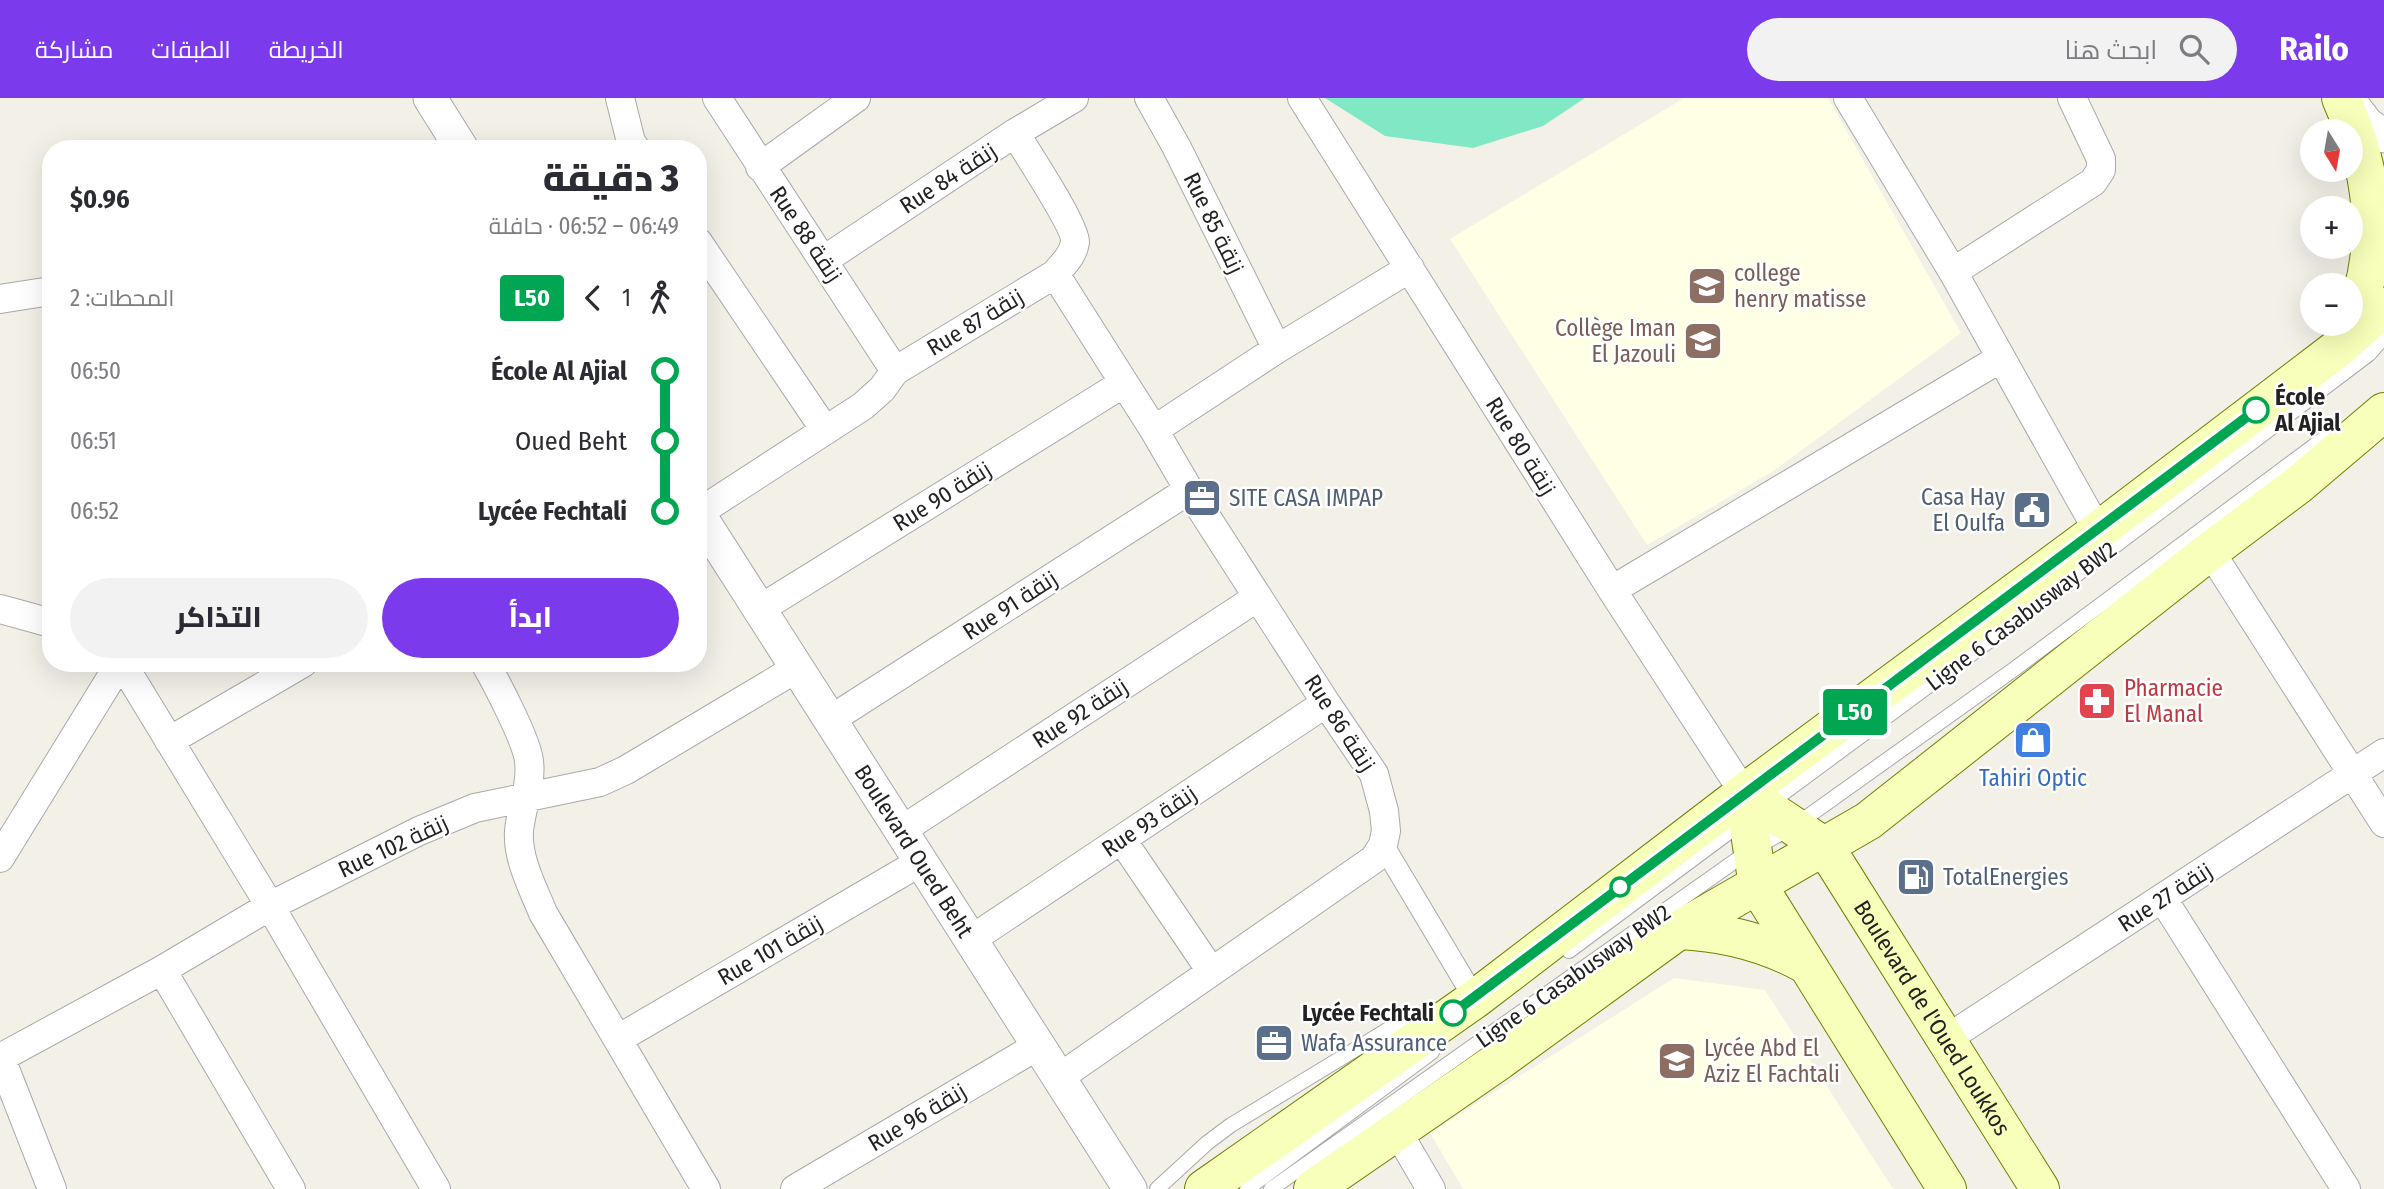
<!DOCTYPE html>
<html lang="ar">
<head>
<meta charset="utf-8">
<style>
  :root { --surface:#fff; --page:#f2f2f3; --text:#2b2b33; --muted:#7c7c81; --accent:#7c3aed }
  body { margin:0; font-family:"Fira Sans Condensed",Cairo,sans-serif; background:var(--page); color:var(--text); direction:rtl; height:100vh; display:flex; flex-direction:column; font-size:26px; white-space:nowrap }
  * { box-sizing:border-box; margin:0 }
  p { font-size:23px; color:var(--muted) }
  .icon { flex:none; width:38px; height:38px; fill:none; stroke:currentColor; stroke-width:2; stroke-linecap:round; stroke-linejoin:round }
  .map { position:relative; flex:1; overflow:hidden; direction:ltr }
  .panel { position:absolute; left:42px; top:42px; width:665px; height:532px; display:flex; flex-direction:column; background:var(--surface); border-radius:28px; box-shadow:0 7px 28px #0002; direction:rtl }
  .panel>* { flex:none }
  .badge { padding:0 14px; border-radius:5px; font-size:24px; line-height:46px }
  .needle { width:46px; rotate:169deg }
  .buttons { position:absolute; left:2300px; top:21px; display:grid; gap:14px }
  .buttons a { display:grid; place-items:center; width:63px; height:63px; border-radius:50%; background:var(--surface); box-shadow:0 7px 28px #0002; font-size:35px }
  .map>.badge { position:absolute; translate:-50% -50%; box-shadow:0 0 0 4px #fff }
  .legs { display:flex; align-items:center; gap:10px; height:77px; padding:0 28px; font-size:23px }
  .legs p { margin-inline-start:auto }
  .headline { display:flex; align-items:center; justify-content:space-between; height:119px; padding:0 28px }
  h1 { font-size:38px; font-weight:800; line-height:52px }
  .button { display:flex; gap:14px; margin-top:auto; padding:14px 28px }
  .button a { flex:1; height:80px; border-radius:42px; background:var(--accent); color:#fff; font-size:28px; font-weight:800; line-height:80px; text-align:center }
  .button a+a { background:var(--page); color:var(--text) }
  ul { padding:0 28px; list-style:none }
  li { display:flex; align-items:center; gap:24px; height:70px; font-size:26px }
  li i { display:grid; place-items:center; width:10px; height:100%; margin:0 9px; background:currentColor }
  li i::after { content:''; width:18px; height:18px; margin:-9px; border:5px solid; border-radius:50%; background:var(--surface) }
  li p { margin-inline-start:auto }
  li:first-child i { background:linear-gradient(#0000 50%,currentColor 0) }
  li:last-child i { background:linear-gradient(currentColor 50%,#0000 0) }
  header { display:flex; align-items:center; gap:42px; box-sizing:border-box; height:98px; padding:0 35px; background:var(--accent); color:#fff }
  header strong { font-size:33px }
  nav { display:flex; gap:38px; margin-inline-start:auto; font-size:24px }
  .search { width:490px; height:63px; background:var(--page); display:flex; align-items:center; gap:18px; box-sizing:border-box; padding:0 24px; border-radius:38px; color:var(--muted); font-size:26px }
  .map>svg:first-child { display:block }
  .education { fill:#feffe5 }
  .pitch { fill:#80e8c5 }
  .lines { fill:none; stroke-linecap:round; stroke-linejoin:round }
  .service-casing { stroke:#a9a9a9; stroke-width:16 }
  .pedestrian-casing { stroke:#a9a9a9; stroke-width:23 }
  .minor-casing { stroke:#a9a9a9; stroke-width:30 }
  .tertiary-casing { stroke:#a9a9a9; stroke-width:35 }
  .secondary-casing { stroke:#6d8200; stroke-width:40 }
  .service { stroke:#fff; stroke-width:14 }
  .pedestrian { stroke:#fff; stroke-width:21 }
  .minor { stroke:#fff; stroke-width:28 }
  .tertiary { stroke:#fff; stroke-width:33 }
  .secondary { stroke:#f8ffba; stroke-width:38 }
  .line-1-casing { stroke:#fff; stroke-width:16 }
  .line-1 { stroke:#00a651; stroke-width:10 }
  .stop-1-dot { fill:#fff; stroke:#00a651; stroke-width:3.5 }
  .labels { text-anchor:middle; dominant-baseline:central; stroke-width:5; stroke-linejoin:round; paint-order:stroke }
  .street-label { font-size:23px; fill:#222; stroke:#fff }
  .education-label { font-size:23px; fill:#785e54; stroke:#fff; text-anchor:start }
  .stop-label { font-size:23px; font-weight:bold; fill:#222; stroke:#fff; text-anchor:start }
  .service-label { font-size:23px; fill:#4e5e75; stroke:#fff; text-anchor:start }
  .health-label { font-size:23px; fill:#be3a42; stroke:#fff; text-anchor:start }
  .shop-label { font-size:23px; fill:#366cbe; stroke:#fff }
</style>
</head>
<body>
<header>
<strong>Railo</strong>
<div class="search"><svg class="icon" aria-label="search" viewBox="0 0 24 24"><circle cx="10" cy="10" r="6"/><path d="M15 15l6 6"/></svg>ابحث هنا</div>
<nav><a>الخريطة</a><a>الطبقات</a><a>مشاركة</a></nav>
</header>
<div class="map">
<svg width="2384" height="1091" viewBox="0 0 2384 1091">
  <rect width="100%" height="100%" fill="#f3f0e8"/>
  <path class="education" d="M1684 0H1828L1961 235 1775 372 1647 447 1450 141Z
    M1674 880 1765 892 1893 1091H1463L1430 1035Z"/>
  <path class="pitch" d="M1325 0H1585L1543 28 1473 50 1385 38Z"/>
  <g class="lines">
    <g class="service-casing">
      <path id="service" d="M1766 708 1985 546 2369 256 2384 239
        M1569 853 1744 723
        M1157 1091 1207 1045 1231 1027 1407 920 1427 918 1431 923
        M1247 1091 1432 954
        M1271 1091 1752 751 1793 729 2013 572 2330 336"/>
    </g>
    <g class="pedestrian-casing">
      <path id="pedestrian" d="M1383 747 1475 901"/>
    </g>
    <g class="minor-casing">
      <path id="minor" d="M620 0 631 44 636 51
        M717 0 895 273
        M1149 0 1176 48 1277 251
        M1302 0 1612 492 1744 695
        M1848 0 1953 174 2098 433
        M760 69 856 0
        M698 144 825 332
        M824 162 1015 35 1074 0
        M1953 174 2093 84 2101 72V61L2072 0
        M1055 176 1154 332 1189 392 1326 605 1374 676 1384 713 1386 733 1383 747 1374 761 1060 979
        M0 201 51 193
        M1154 332 1277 251 1410 170
        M698 415 863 308 882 291 895 273 1055 176C1063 166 1073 158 1075 144 1076 129 1026 53 1015 35
        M2210 453 2384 725
        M1612 492 2001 260
        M0 511 51 525
        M760 511 1124 285
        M122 565 270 808 436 1091
        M485 565C496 584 527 643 529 663 532 687 521 710 519 733 517 761 533 790 543 815L706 1091
        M830 622 1189 392
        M169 643 303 565
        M902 732 1258 499
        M1122 742 1211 873
        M0 760 120 565
        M2163 801 2346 1091
        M972 841 1326 605
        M162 872 291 1091
        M618 941 922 763
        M1945 942 2384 655
        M0 958 52 1091
        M0 960 162 872 270 808 419 733 475 710 600 684 626 672 797 570
        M1397 1033 1431 1091
        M795 1091 1039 947"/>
    </g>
    <g class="tertiary-casing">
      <g id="tertiary">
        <path d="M430 0 462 51"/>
        <path d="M2347 0 2367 26 2384 38"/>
        <path id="s1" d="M698 415 1130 1091"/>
      </g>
    </g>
    <g class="secondary-casing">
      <g id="secondary">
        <path d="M2341 0C2375 76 2384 155 2349 231"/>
        <path id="s2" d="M1744 695 1825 749 2040 1091"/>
        <path d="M1744 695 1758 788 1947 1091"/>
        <path d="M1679 832C1725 834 1765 844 1805 866"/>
        <path d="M1204 1091 1475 901 1744 695 2098 433 2337 251 2384 209"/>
        <path d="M1313 1091 1500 962 1679 832 1868 723 2210 453 2298 387 2384 314"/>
      </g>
    </g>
    <use href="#service" class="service"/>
    <use href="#pedestrian" class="pedestrian"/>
    <use href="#minor" class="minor"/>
    <use href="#tertiary" class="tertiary"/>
    <use href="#secondary" class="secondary"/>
  </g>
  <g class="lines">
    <g class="line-1-casing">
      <path id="line-1" d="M1453 915 2256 312"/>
    </g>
    <use href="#line-1" class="line-1"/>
  </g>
  <defs>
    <g id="school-square" transform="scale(2.0125)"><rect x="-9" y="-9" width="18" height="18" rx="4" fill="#8d6e63" stroke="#fff"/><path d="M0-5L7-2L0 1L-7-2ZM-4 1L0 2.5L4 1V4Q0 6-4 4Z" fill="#fff"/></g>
    <g id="office-square" transform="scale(2.0125)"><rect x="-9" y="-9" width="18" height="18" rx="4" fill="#5c6f8a" stroke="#fff"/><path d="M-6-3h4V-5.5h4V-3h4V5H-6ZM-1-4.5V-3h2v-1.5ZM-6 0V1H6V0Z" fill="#fff"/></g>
    <g id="civic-square" transform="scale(2.0125)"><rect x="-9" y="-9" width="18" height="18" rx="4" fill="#5c6f8a" stroke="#fff"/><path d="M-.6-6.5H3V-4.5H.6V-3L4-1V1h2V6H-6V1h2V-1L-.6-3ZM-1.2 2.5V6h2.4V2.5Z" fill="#fff"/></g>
    <g id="pharmacy-square" transform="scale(2.0125)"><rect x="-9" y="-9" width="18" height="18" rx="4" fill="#e0444e" stroke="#fff"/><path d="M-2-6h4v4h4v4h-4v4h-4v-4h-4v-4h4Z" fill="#fff"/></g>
    <g id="shop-square" transform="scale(2.0125)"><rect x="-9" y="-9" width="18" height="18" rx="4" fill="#3f7fe0" stroke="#fff"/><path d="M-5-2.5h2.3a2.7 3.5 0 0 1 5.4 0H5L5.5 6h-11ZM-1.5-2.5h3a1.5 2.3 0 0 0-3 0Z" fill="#fff"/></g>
    <g id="fuel-square" transform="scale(2.0125)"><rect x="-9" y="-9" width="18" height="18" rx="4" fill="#5c6f8a" stroke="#fff"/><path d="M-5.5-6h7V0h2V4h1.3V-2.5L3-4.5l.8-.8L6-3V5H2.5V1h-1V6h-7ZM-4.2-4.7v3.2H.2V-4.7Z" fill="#fff"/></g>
  </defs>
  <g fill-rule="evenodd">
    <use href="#school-square" x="1707" y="188"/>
    <use href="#school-square" x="1703" y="243"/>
    <use href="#office-square" x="1202" y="400"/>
    <use href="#civic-square" x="2032" y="412"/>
    <use href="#pharmacy-square" x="2097" y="603"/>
    <use href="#shop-square" x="2033" y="642"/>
    <use href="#fuel-square" x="1916" y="779"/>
    <use href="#office-square" x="1274" y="945"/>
    <use href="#school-square" x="1677" y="963"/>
  </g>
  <g class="stop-1-dot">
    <circle cx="2256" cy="312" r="12"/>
    <circle cx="1620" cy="789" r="9"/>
    <circle cx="1453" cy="915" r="12"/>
  </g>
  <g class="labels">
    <g class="street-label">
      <text transform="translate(948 80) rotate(-33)">Rue 84 زنقة</text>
      <text transform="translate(1214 125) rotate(64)">Rue 85 زنقة</text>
      <text transform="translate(806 136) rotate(56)">Rue 88 زنقة</text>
      <text transform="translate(975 224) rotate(-31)">Rue 87 زنقة</text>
      <text transform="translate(1521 348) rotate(58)">Rue 80 زنقة</text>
      <text transform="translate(942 398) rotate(-32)">Rue 90 زنقة</text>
      <text transform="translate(1010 507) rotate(-33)">Rue 91 زنقة</text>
      <text transform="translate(2021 518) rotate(-37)">Ligne 6 Casabusway BW2</text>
      <text transform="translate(1080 615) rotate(-33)">Rue 92 زنقة</text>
      <text transform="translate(1340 625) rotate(57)">Rue 86 زنقة</text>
      <text transform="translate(1149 723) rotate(-34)">Rue 93 زنقة</text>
      <text transform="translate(393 748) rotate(-25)">Rue 102 زنقة</text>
      <text stroke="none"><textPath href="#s1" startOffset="401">Boulevard Oued Beht</textPath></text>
      <text transform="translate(2165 799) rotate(-33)">Rue 27 زنقة</text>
      <text transform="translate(770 852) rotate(-30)">Rue 101 زنقة</text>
      <text transform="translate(1573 878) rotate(-35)">Ligne 6 Casabusway BW2</text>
      <text stroke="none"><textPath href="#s2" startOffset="299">Boulevard de l'Oued Loukkos</textPath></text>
      <text transform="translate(917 1019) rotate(-31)">Rue 96 زنقة</text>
    </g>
    <g class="education-label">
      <text x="1734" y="175">college<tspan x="1734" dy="26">henry matisse</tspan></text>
      <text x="1676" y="230" text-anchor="end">Collège Iman<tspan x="1676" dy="26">El Jazouli</tspan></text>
      <text x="1704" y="950">Lycée Abd El<tspan x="1704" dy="26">Aziz El Fachtali</tspan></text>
    </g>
    <g class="stop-label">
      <text x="2275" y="299">École<tspan x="2275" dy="26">Al Ajial</tspan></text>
      <text x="1434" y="915" text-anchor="end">Lycée Fechtali</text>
    </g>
    <g class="service-label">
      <text x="2005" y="399" text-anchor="end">Casa Hay<tspan x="2005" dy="26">El Oulfa</tspan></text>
      <text x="1229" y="400">SITE CASA IMPAP</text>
      <text x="1943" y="779">TotalEnergies</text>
      <text x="1301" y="945">Wafa Assurance</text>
    </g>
    <g class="health-label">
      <text x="2124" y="590">Pharmacie<tspan x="2124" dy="26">El Manal</tspan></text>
    </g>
    <g class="shop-label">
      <text x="2033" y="680">Tahiri Optic</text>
    </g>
  </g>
</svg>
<div class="buttons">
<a><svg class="needle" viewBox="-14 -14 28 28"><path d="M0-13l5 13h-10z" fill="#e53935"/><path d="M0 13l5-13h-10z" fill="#7c7c81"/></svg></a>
<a>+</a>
<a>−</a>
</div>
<b class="badge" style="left:1855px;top:614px;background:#00a651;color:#fff">L50</b>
<section class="panel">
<div class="headline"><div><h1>3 دقيقة</h1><p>06:49 – 06:52 · حافلة</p></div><b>$0.96</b></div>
<div class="legs"><svg class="icon" aria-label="walk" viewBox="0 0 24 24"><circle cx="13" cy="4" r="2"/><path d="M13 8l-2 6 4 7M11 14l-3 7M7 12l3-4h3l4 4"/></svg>1<svg class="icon" aria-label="back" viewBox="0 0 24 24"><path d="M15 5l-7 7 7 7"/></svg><b class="badge" style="background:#00a651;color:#fff">L50</b><p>المحطات: 2</p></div>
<ul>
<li><i style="color:#00a651"></i><b>École Al Ajial</b><p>06:50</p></li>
<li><i style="color:#00a651"></i><span>Oued Beht</span><p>06:51</p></li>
<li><i style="color:#00a651"></i><b>Lycée Fechtali</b><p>06:52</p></li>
</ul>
<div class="button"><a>ابدأ</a><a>التذاكر</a></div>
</section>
</div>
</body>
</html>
